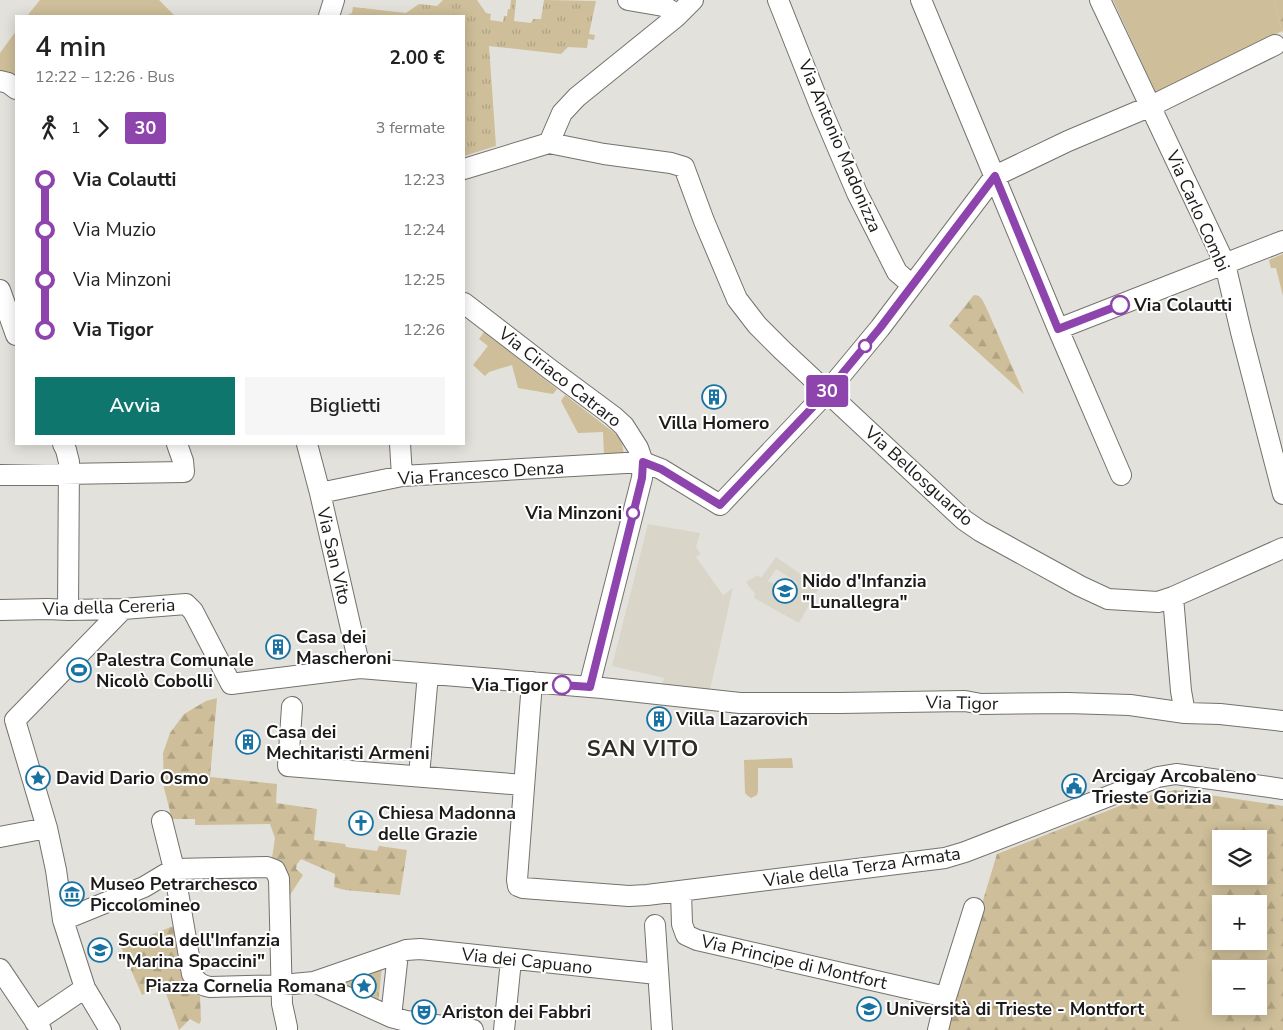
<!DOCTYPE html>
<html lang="it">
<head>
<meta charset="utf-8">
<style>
  :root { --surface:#fff; --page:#f6f6f6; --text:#222; --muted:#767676; --accent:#0f766e }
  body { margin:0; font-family:"Nunito Sans",sans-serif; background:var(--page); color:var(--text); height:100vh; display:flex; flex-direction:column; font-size:19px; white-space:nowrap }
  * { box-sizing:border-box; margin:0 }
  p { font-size:16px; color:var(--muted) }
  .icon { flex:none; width:28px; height:28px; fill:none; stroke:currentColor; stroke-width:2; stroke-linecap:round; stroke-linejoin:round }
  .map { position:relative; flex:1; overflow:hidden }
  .drawer { position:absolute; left:15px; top:15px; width:450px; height:430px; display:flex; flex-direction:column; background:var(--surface); border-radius:0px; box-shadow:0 2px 12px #0003 }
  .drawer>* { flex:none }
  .badge { padding:0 10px; border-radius:4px; font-size:18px; line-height:32px }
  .tools { position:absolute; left:1212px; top:830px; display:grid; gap:10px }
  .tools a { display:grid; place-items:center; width:55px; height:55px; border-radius:0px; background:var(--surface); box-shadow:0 2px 12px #0003; font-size:25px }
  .map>.badge { position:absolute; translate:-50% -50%; box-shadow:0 0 0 2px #fff }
  .legs { display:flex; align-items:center; gap:8px; height:55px; padding:0 20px; font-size:16px }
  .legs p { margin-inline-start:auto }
  .summary { display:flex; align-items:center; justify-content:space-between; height:85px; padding:0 20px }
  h1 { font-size:28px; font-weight:600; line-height:38px }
  .primary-button { display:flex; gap:10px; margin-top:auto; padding:10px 20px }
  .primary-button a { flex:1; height:58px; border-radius:0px; background:var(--accent); color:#fff; font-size:20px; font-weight:600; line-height:58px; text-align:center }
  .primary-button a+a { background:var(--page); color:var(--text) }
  ul { padding:0 20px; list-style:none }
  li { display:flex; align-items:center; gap:18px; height:50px; font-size:19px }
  li i { display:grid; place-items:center; width:8px; height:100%; margin:0 6px; background:currentColor }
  li i::after { content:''; width:12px; height:12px; margin:-6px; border:4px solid; border-radius:50%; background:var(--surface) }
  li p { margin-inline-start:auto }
  li:first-child i { background:linear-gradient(#0000 50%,currentColor 0) }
  li:last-child i { background:linear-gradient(currentColor 50%,#0000 0) }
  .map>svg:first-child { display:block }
  .built { fill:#dad5c9; fill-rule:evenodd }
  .grass { fill:url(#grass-tufts) }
  .forest { fill:url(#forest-firs); fill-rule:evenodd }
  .green { fill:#cebe99 }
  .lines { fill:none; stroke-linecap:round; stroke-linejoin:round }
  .minor-casing { stroke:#74726d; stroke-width:22 }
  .minor { stroke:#fff; stroke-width:20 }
  .line-1-casing { stroke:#fff; stroke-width:11 }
  .line-1 { stroke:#8e44ad; stroke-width:8 }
  .stop-1-dot { fill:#fff; stroke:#8e44ad; stroke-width:2.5 }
  .labels { text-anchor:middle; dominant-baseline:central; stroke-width:4; stroke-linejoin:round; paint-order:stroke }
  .street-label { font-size:18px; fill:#1c1b19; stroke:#fff }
  .stop-label { font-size:18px; font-weight:bold; fill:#1c1b19; stroke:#fff; text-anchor:end }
  .poi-label { font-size:18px; font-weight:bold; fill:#1c1b19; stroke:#fff; text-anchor:start }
  .district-label { font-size:22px; font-weight:bold; letter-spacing:1px; fill:#2e2c28; stroke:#fff }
</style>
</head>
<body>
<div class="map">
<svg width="1283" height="1030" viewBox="0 0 1283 1030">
  <defs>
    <pattern id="grass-tufts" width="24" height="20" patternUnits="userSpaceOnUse" patternTransform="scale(1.25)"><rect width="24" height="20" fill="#cebe99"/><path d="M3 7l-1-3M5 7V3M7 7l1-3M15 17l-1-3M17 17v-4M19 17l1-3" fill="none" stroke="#b0a383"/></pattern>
    <pattern id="forest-firs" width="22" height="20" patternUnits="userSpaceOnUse" patternTransform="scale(1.25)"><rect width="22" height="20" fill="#cebe99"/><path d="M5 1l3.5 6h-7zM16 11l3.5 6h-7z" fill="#b0a383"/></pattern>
  </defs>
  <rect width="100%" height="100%" fill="#e3e1db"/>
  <path class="built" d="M648 524 700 533 696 547 701 554 696 557 723 595 733 588 709 694 662 686 664 678 612 666Z
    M776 557 819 587 799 623 754 598 755 594 746 582 758 575 761 578ZM776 569 797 582 795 587 779 579 776 585 768 581Z"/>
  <path class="grass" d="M443 0H477L486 13 491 14 490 20 503 22 504 16H507L508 9H510L511 0H516L514 21 531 23 533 19H541L544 0 596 1 589 34 595 35 594 40 588 39 587 48 568 47 561 54 489 46 496 146 464 156V16H345L352 13 353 7 406 13 419 4 437 6Z
    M382 966 378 1005 327 983Z"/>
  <path class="forest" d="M1274 0H1283V33L1282 31Z
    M975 295C982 296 983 302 986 307L1024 394 949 326 973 296Z
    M217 698 210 777 277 784 276 803 317 809 314 840 345 844 346 847 377 851 379 846 407 850 400 895 345 890 334 887 335 874 301 859 297 864 296 869 303 875 290 895C290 878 287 867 272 858L275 838 270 824 195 825V819H172L164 788 163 753 170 733 184 714 206 701Z
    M1175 790 1283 806V1030H945L953 1000 997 854 1140 798ZM1221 839H1259V876H1221ZM1221 904H1259V941H1221ZM1221 969H1259V1006H1221Z
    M176 925 186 987 194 994 200 996 201 1021 199 1024 190 1019 179 1030 163 985 142 995 121 947Z"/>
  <path class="green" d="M40 0H159L175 16H27Z
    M1113 0H1274L1282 31 1159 92 1155 91Z
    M16 31V78L13 75 0 71V53Z
    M1283 254V296L1276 268H1271L1269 260Z
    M484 332 557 389 553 394 518 388 512 365 489 372 485 376 473 365 488 346 479 339Z
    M565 395 621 438 624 454 604 455 603 432 578 433 561 401Z
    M792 758 793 768H758V791L757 795 751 798 748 796 745 793 744 760Z
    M1181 960 1218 961 1219 1030H1180Z"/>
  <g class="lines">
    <g class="minor-casing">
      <path id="minor" d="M628 0 663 6 670 10 676 17
        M778 0 822 111 857 193 897 272 912 285
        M921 0 1058 329 1121 475
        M1100 0 1225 264 1241 332 1283 494
        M329 16 334 0
        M0 81 8 83 16 89
        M549 143 604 154 671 163 684 167 704 221 737 299 757 325 782 350 964 520 980 531 1080 586 1108 599 1158 602 1173 597 1283 548
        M464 169 549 143 562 113 577 97 676 17 693 0
        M0 290 16 335
        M1058 329 1283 241
        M63 444 66 450 69 462 68 610
        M307 444 320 493 360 668
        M400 444 402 476
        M0 475 184 472 183 461 177 444
        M320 493 402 476 643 462 638 448 624 426 613 416 551 370 464 303
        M1173 597 1181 691 1185 713
        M0 610 48 609 68 610 123 609 186 604 193 611 231 684 360 668 602 688 740 703H840L965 701 981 704 1068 703 1130 705 1185 713 1220 714 1283 721
        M532 682 517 880 518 886 523 888 629 896 647 895 945 858 965 852 1158 777 1176 774 1283 789
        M589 687 642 478 643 462 661 469 720 505 827 392 880 328 995 176 1068 141 1151 106 1275 45
        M292 707 288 766 524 785
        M15 720 47 828 56 870 63 920 85 988 110 1030
        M15 720 123 609
        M419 776 428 674
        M0 837 47 828
        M681 892 682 924 686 935 697 940 946 997
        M63 920 144 887 174 869 162 821
        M655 925 662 1030
        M398 953 406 950 420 949 657 974
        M0 969 41 1030
        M391 1017 406 1021 473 1030
        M35 1022 85 988
        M287 1030V1027L282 1004 279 879 275 870 267 867 174 869 192 974C197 982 200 985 210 987L282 985 314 982 398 953 391 1017 314 982
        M504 1030 511 960
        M938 1030 946 997 974 908"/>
    </g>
    <use href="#minor" class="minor"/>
  </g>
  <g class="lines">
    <g class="line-1-casing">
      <path id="line-1" d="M562 685 590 687 642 478 643 462 661 469 720 505 827 392 880 328 995 176 1058 329 1120 305"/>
    </g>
    <use href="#line-1" class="line-1"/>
  </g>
  <defs>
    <g id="building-ring" transform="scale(1.25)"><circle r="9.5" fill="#fff" stroke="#1973a2" stroke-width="1.5"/><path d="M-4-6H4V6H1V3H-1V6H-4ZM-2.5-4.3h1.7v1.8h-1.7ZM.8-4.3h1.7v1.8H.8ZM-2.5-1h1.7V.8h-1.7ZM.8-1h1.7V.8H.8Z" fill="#1973a2"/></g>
    <g id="school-ring" transform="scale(1.25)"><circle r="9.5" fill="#fff" stroke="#1973a2" stroke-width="1.5"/><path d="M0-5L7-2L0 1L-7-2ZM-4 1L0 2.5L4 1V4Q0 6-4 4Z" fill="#1973a2"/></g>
    <g id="stadium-ring" transform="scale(1.25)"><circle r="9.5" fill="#fff" stroke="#1973a2" stroke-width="1.5"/><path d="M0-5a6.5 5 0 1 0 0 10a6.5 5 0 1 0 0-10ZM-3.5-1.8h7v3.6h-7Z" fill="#1973a2"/></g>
    <g id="sight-ring" transform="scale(1.25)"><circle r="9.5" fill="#fff" stroke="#1973a2" stroke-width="1.5"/><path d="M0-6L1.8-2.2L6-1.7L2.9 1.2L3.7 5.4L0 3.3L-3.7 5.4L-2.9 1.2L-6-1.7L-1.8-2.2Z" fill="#1973a2"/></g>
    <g id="civic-ring" transform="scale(1.25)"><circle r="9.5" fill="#fff" stroke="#1973a2" stroke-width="1.5"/><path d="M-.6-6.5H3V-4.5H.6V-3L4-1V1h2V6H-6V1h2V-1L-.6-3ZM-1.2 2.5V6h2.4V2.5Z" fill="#1973a2"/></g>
    <g id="church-ring" transform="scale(1.25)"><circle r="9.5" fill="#fff" stroke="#1973a2" stroke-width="1.5"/><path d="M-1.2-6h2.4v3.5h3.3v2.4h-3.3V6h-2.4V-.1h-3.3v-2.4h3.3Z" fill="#1973a2"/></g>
    <g id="museum-ring" transform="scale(1.25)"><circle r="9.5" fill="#fff" stroke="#1973a2" stroke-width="1.5"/><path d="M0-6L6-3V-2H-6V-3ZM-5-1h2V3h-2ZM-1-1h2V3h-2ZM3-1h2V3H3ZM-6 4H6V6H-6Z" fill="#1973a2"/></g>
    <g id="theatre-ring" transform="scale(1.25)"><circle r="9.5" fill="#fff" stroke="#1973a2" stroke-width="1.5"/><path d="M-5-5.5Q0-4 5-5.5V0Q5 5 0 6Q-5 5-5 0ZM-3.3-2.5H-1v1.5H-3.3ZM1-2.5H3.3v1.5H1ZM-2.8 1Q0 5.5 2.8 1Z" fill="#1973a2"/></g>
  </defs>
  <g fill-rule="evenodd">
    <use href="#building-ring" x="714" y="397"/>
    <use href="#school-ring" x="785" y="591"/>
    <use href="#building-ring" x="278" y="647"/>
    <use href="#stadium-ring" x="79" y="670"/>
    <use href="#building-ring" x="659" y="719"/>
    <use href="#building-ring" x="248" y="742"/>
    <use href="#sight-ring" x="38" y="778"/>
    <use href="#civic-ring" x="1074" y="786"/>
    <use href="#church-ring" x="361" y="823"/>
    <use href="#museum-ring" x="72" y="894"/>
    <use href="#school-ring" x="100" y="950"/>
    <use href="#sight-ring" x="364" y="986"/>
    <use href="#school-ring" x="869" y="1009"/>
    <use href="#theatre-ring" x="424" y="1012"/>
  </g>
  <g class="stop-1-dot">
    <circle cx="1120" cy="305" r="9"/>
    <circle cx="865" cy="346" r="6"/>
    <circle cx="633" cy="513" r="6"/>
    <circle cx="562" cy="685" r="9"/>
  </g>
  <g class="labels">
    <g class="street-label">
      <text transform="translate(840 146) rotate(67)">Via Antonio Madonizza</text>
      <text transform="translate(1198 211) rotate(66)">Via Carlo Combi</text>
      <text transform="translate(560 377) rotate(38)">Via Ciriaco Catraro</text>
      <text transform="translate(481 473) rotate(-4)">Via Francesco Denza</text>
      <text transform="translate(919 476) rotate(42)">Via Bellosguardo</text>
      <text transform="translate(334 556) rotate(77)">Via San Vito</text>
      <text transform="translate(109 607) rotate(-2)">Via della Cereria</text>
      <text transform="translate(962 703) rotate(1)">Via Tigor</text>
      <text transform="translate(862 867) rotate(-8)">Viale della Terza Armata</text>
      <text transform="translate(527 961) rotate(6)">Via dei Capuano</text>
      <text transform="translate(794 962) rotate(13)">Via Principe di Montfort</text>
    </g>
    <g class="stop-label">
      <text x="1134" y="305" text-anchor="start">Via Colautti</text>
      <text x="622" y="513">Via Minzoni</text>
      <text x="548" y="685">Via Tigor</text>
    </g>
    <g class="poi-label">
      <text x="714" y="423" text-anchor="middle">Villa Homero</text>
      <text x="802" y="581">Nido d'Infanzia<tspan x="802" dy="21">"Lunallegra"</tspan></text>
      <text x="296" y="637">Casa dei<tspan x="296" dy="21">Mascheroni</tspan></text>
      <text x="96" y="660">Palestra Comunale<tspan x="96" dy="21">Nicolò Cobolli</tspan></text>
      <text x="676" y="719">Villa Lazarovich</text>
      <text x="266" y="732">Casa dei<tspan x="266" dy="21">Mechitaristi Armeni</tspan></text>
      <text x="1092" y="776">Arcigay Arcobaleno<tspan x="1092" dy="21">Trieste Gorizia</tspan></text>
      <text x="56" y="778">David Dario Osmo</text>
      <text x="378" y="813">Chiesa Madonna<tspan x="378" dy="21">delle Grazie</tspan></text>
      <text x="90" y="884">Museo Petrarchesco<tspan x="90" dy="21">Piccolomineo</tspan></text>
      <text x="118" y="940">Scuola dell'Infanzia<tspan x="118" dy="21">"Marina Spaccini"</tspan></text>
      <text x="346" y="986" text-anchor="end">Piazza Cornelia Romana</text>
      <text x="886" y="1009">Università di Trieste - Montfort</text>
      <text x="442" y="1012">Ariston dei Fabbri</text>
    </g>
    <g class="district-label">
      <text x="643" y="749">SAN VITO</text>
    </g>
  </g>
</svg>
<div class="tools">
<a><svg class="icon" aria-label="layers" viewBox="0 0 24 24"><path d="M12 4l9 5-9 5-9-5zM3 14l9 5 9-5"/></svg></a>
<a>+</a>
<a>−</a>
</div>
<b class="badge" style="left:827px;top:391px;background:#8e44ad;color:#fff">30</b>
<section class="drawer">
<div class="summary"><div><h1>4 min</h1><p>12:22 – 12:26 · Bus</p></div><b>2.00 €</b></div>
<div class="legs"><svg class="icon" aria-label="walk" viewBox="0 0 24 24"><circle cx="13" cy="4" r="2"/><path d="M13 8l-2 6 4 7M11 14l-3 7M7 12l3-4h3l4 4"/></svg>1<svg class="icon" aria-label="forward" viewBox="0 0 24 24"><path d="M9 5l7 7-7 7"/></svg><b class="badge" style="background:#8e44ad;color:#fff">30</b><p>3 fermate</p></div>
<ul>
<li><i style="color:#8e44ad"></i><b>Via Colautti</b><p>12:23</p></li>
<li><i style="color:#8e44ad"></i><span>Via Muzio</span><p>12:24</p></li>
<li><i style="color:#8e44ad"></i><span>Via Minzoni</span><p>12:25</p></li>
<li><i style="color:#8e44ad"></i><b>Via Tigor</b><p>12:26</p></li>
</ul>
<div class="primary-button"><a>Avvia</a><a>Biglietti</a></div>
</section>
</div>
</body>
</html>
